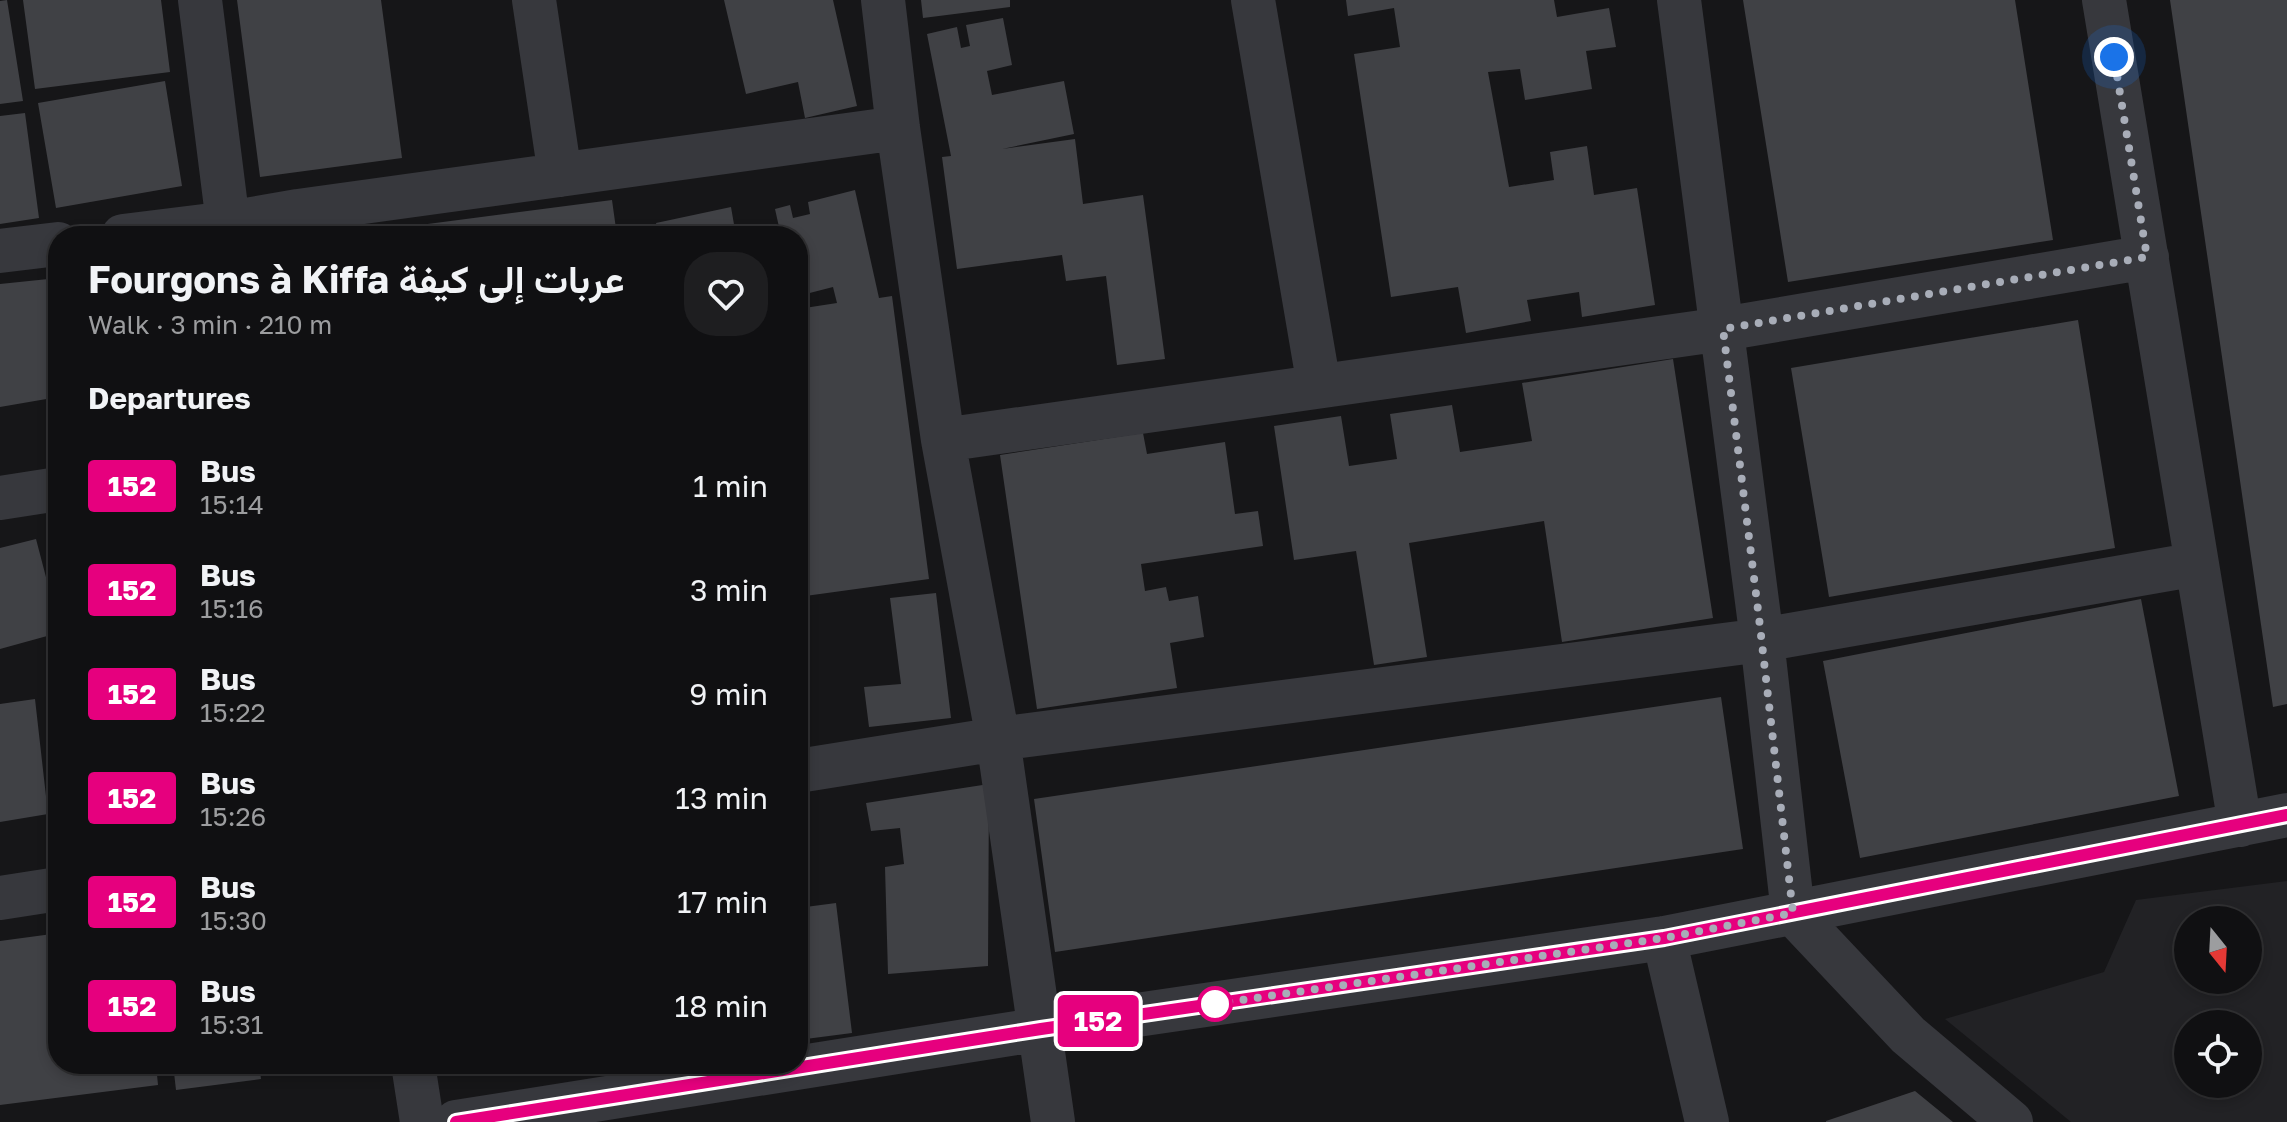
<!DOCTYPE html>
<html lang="en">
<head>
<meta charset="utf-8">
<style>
  :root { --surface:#101012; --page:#1e1e20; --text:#f1f3f6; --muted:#9c9d9f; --line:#303032 }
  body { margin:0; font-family:"Golos Text",Vazirmatn,sans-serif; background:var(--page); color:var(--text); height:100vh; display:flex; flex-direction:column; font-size:30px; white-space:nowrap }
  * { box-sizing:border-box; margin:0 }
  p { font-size:26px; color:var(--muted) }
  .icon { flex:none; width:44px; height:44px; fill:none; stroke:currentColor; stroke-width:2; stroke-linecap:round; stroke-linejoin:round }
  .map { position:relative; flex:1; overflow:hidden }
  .panel { position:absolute; left:48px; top:226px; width:760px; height:848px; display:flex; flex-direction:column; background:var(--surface); border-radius:32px; box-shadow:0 4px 12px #0003,0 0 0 2px var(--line) }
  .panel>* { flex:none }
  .badge { padding:0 16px; border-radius:6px; font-size:28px; line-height:52px }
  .needle { width:52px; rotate:162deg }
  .controls { position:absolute; left:2174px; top:906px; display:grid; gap:16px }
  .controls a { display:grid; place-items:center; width:88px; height:88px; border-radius:50%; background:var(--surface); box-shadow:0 4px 12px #0003,0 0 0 2px var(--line); font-size:40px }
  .you { position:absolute; width:40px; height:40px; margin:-20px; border:6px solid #fff; border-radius:50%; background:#1a73e8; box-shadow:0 0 0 12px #1a73e833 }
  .map>.badge { position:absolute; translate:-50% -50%; box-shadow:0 0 0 4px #fff }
  h2 { padding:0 40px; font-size:30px; line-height:72px }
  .round { display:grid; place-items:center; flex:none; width:84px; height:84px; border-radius:32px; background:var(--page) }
  .head { display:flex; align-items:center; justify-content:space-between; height:136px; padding:0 40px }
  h1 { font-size:38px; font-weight:700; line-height:60px }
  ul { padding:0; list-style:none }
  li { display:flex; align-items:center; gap:24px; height:104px; padding:0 40px }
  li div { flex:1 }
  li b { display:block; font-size:30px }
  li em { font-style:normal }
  li .badge { min-width:88px; font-weight:700; text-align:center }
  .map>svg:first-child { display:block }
  .built { fill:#222225; fill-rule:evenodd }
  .building { fill:#404145 }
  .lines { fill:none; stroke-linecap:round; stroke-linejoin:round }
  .minor { stroke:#37383d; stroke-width:44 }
  .line-casing { stroke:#fff; stroke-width:18 }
  .line { stroke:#e6007e; stroke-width:12 }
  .walk { stroke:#a8adb8; stroke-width:8; stroke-dasharray:0 14.4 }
  .stop-dot { fill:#fff; stroke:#e6007e; stroke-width:4 }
</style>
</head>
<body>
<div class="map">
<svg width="2287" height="1122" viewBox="0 0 2287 1122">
  <rect width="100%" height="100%" fill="#161618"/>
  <path class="built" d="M2287 881V1122H2071L1945 1019 2104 972 2136 900ZM2188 920H2248V980H2188ZM2188 1024H2248V1084H2188Z"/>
  <path class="building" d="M7 0 23 101 0 104V1Z
    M23 0H161L170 72 35 89Z
    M237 0H381L402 158 260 177Z
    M724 0H833L857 106 805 118 798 82 746 94Z
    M921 0H1010V7L923 18Z
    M1346 0H1554L1557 17 1609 8 1616 47 1586 51 1592 89 1525 100 1520 69 1488 72 1509 187 1554 180 1550 152 1587 146 1594 195 1637 188 1655 305 1582 317 1579 292 1527 300 1531 321 1466 333 1458 287 1391 297 1354 54 1400 47 1394 8 1348 16Z
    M1743 0H2015L2053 240 1788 282Z
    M2170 0H2287V704L2273 707Z
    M1003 18 1012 65 987 71 992 95 1064 81 1074 134 1002 149 1075 139 1083 204 1143 195 1165 359 1117 365 1106 276 1066 281 1062 255 957 269 942 157 951 156 927 34 957 27 961 48 970 46 966 25Z
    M165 81 182 186 56 208 38 103Z
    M25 113 39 218 0 224V116Z
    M855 190 879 298 892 296 929 579 798 597V309L837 303 833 287 798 296V236H781L775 209 790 205 793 218 810 214 808 202Z
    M612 200 617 236H352L351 234Z
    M731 207 736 236H659L656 223Z
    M58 278V397L0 407V284Z
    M2078 320 2115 548 1829 597 1791 368Z
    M1673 359 1713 618 1562 642 1544 521 1409 543 1427 657 1374 665 1356 551 1294 560 1274 426 1341 416 1349 466 1397 459 1390 414 1452 405 1460 452 1532 441 1522 383Z
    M1143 433 1147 454 1225 442 1235 514 1258 511 1263 546 1141 564 1145 591 1166 587 1169 601 1198 596 1204 637 1170 643 1177 688 1037 709 1000 455Z
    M36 539 58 623V633L0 649V548Z
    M936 593 951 718 869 727 864 687 901 684 890 598Z
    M2141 599 2179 796 1860 858 1823 661Z
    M798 677H800L808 738 798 739Z
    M1721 697 1743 849 1055 952 1034 799Z
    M35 699 48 814 0 822V704Z
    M989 784 988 966 888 974 885 867 904 864 900 828 871 831 866 803Z
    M836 903 852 1033 798 1040V908Z
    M52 934 58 983V1064H156L158 1085 0 1105V941Z
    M173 1064H259L261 1079 176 1090Z
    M1915 1091 1953 1122H1826V1121Z"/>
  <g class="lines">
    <path class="minor" d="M200 0 228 223
      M534 0 560 175
      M883 0 898 128 943 440 998 739 1053 1122
      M1253 0 1319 386
      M1679 0 1762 640 1793 913 1908 1035 2011 1122
      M2104 0 2240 825
      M123 236 228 223 298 211 898 128
      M0 251 58 244
      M943 440 1723 329 2147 257
      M0 498 58 489
      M798 771 998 739 1762 640 2197 564
      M0 898 58 889
      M1664 938 1707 1122
      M413 1064 422 1122
      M456 1122 1041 1029 1664 938 2287 815"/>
  </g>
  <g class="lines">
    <g class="line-casing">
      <path id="line" d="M456 1122 1041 1029 1664 938 2287 815"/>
    </g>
    <use href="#line" class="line"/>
    <path class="walk" d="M1215 1004 1664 938 1793 913 1759 618 1723 329 2147 257 2114 57"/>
  </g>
  <circle class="stop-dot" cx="1215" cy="1004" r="16"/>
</svg>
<div class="controls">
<a><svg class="needle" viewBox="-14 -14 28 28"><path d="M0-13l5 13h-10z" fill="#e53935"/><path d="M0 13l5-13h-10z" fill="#9c9d9f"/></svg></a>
<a><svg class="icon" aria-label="locate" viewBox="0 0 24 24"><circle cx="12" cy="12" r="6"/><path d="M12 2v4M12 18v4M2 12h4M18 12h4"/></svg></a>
</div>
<div class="you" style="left:2114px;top:57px"></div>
<b class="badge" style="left:1098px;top:1021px;background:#e6007e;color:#fff">152</b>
<section class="panel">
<div class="head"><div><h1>Fourgons à Kiffa عربات إلى كيفة</h1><p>Walk · 3 min · 210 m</p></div><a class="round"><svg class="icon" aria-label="heart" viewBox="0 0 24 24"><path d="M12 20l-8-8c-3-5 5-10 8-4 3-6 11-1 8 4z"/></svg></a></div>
<h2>Departures</h2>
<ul>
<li><span class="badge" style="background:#e6007e;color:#fff">152</span><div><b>Bus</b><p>15:14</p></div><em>1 min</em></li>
<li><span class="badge" style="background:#e6007e;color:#fff">152</span><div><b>Bus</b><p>15:16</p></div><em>3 min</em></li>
<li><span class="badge" style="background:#e6007e;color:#fff">152</span><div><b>Bus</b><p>15:22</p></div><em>9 min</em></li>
<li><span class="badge" style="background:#e6007e;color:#fff">152</span><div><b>Bus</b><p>15:26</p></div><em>13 min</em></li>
<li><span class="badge" style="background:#e6007e;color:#fff">152</span><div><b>Bus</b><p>15:30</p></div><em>17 min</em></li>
<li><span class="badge" style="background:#e6007e;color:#fff">152</span><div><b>Bus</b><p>15:31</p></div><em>18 min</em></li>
</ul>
</section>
</div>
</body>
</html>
